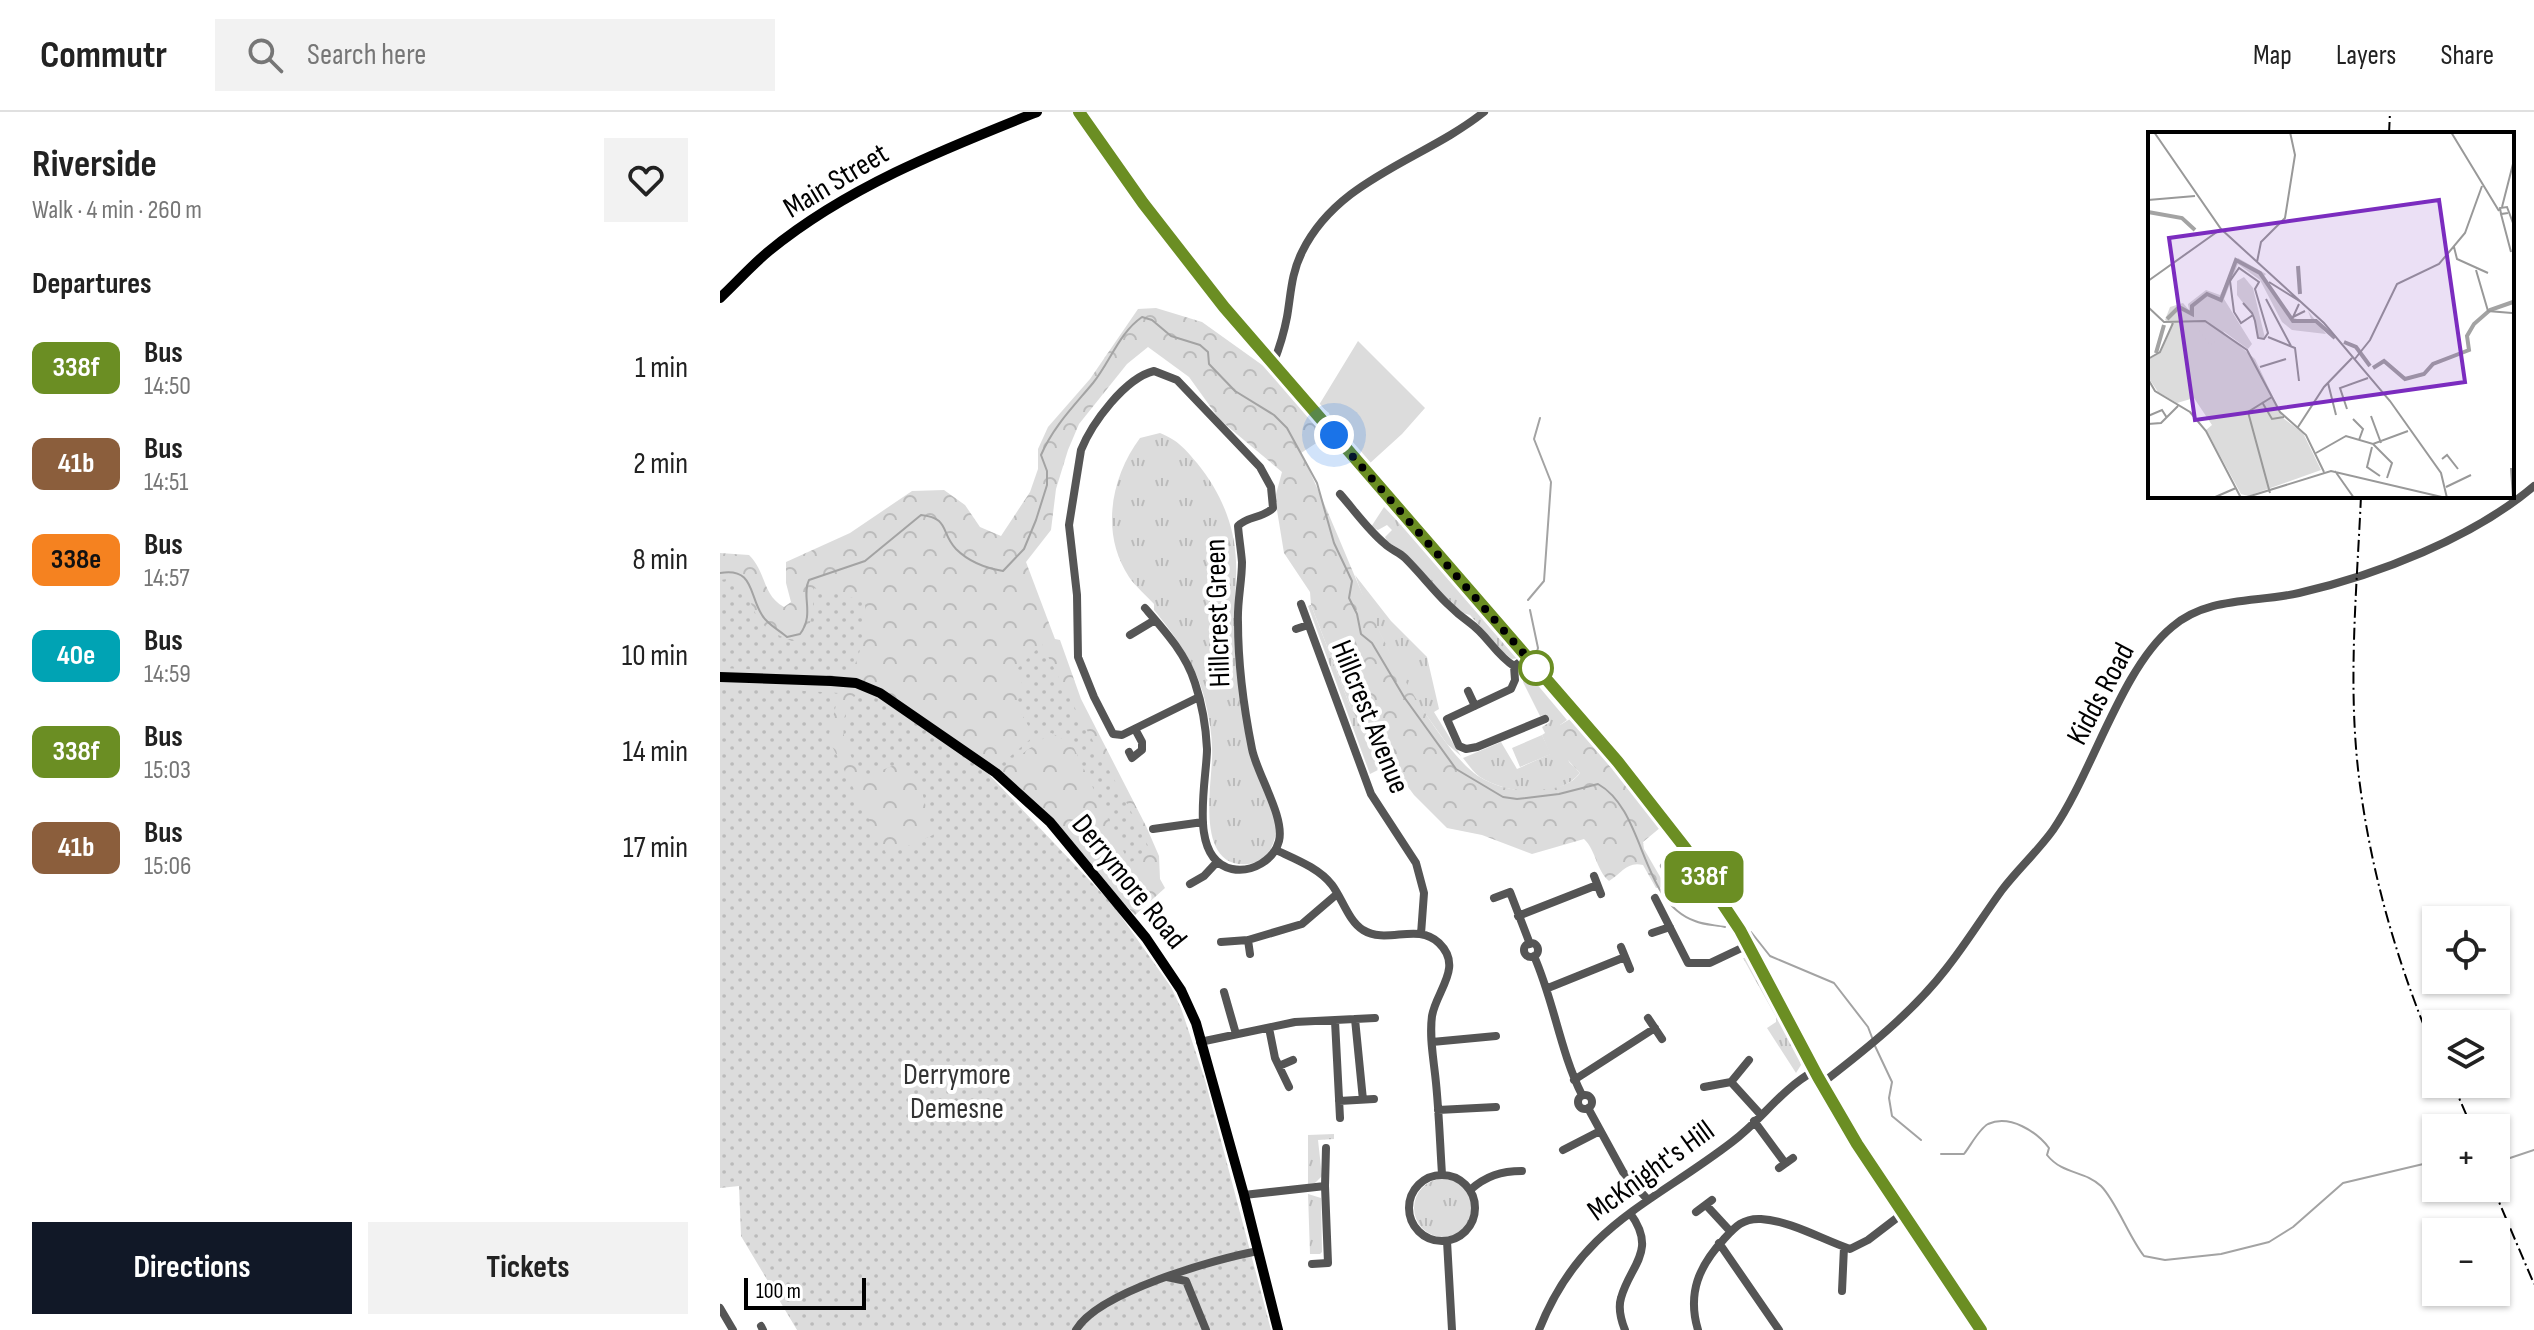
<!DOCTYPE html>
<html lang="en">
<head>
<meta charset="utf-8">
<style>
  :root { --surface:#fff; --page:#f2f2f2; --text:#222; --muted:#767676; --line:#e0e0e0; --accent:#111827 }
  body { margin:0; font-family:"Sofia Sans Condensed",sans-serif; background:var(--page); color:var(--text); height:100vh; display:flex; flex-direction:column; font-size:30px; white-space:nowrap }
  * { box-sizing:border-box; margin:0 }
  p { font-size:26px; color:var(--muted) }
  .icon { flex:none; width:44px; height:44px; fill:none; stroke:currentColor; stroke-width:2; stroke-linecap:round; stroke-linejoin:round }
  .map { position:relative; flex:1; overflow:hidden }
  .drawer { display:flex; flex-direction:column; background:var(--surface); width:720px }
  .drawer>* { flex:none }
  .badge { padding:0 16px; border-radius:12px; font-size:28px; line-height:52px }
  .tools { position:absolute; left:1702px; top:794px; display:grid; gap:16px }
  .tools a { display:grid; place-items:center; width:88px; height:88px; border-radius:0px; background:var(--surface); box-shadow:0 2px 6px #0004; font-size:40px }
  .scale { position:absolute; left:24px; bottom:20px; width:122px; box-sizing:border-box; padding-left:8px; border:4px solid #000; border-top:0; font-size:22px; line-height:28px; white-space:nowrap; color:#000; -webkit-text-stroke:6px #fff; paint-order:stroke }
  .you { position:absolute; width:40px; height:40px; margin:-20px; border:6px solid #fff; border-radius:50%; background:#1a73e8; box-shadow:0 0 0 12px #1a73e833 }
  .map>.badge { position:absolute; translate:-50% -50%; box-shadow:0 0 0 4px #fff }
  h2 { padding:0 32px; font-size:30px; line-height:72px }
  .round { display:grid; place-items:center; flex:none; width:84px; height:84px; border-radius:0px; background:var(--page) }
  .summary { display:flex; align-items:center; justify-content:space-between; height:136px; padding:0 32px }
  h1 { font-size:38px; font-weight:700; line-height:60px }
  .button { display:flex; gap:16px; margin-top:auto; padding:16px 32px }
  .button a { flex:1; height:92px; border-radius:0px; background:var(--accent); color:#fff; font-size:32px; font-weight:700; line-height:92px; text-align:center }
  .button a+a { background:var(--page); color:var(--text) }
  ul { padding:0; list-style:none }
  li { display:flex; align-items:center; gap:24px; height:96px; padding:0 32px }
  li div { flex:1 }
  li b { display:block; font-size:30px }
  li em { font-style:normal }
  li .badge { min-width:88px; font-weight:700; text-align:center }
  header { display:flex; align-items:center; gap:48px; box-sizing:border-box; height:112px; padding:0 40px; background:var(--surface); border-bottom:2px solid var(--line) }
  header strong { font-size:38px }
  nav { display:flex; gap:44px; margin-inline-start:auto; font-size:28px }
  .search { width:560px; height:72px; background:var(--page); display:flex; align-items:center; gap:20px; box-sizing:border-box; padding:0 28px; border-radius:0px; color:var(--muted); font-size:30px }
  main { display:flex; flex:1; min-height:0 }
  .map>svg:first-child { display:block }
  .grass { fill:url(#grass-tufts) }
  .forest { fill:url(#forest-crowns) }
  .park { fill:url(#park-dots) }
  .garden { fill:#dcdcdc }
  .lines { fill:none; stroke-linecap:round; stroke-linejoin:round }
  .stream { stroke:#a3a3a3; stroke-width:2 }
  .minor { stroke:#555; stroke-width:8 }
  .major { stroke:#000; stroke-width:10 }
  .rail { stroke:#000; stroke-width:2; stroke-dasharray:12 4 2 4; stroke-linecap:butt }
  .line-casing { stroke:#fff; stroke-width:18 }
  .line { stroke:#6b8e23; stroke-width:12 }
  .walk { stroke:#000; stroke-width:8; stroke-dasharray:0 14.4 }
  .stop-dot { fill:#fff; stroke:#6b8e23; stroke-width:4 }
  .labels { text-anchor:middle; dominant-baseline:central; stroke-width:8; stroke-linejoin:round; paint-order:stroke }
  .street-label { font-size:30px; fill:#000; stroke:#fff }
  .park-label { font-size:30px; fill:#333; stroke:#fff }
  .inset-river { fill:none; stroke:#a3a3a3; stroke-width:4 }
  .inset-road { fill:none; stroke:#999; stroke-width:2 }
  .view { fill:#7b2cbf; fill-opacity:0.15; stroke:#7b2cbf; stroke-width:4 }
  .inset-edge { fill:none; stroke:#000; stroke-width:4 }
</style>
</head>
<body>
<header>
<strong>Commutr</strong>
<div class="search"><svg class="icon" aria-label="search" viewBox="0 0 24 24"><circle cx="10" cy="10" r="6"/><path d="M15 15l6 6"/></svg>Search here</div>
<nav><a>Map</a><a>Layers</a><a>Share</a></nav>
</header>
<main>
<section class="drawer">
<div class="summary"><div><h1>Riverside</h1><p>Walk · 4 min · 260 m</p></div><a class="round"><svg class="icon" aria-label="heart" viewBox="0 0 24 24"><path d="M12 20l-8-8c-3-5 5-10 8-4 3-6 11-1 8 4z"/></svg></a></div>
<h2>Departures</h2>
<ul>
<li><span class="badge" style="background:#6b8e23;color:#fff">338f</span><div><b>Bus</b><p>14:50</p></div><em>1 min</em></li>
<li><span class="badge" style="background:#8b5e3c;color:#fff">41b</span><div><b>Bus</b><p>14:51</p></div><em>2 min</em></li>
<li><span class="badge" style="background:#f58220;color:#111">338e</span><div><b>Bus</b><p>14:57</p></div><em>8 min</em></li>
<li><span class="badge" style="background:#00a3b4;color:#fff">40e</span><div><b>Bus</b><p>14:59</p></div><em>10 min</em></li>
<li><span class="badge" style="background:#6b8e23;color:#fff">338f</span><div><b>Bus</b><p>15:03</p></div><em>14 min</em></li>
<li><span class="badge" style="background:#8b5e3c;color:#fff">41b</span><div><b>Bus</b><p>15:06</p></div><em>17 min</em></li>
</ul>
<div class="button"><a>Directions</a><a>Tickets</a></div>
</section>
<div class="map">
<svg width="1814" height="1218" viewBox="0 0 1814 1218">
  <defs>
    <pattern id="grass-tufts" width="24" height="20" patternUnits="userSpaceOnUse" patternTransform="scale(2)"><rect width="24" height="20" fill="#dcdcdc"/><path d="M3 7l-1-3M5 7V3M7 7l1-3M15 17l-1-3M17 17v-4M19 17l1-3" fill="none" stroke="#bbb"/></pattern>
    <pattern id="forest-crowns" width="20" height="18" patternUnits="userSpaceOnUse" patternTransform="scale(2)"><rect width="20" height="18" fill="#dcdcdc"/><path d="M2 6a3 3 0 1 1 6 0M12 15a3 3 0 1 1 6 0" fill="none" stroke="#bbb"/></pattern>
    <pattern id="park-dots" width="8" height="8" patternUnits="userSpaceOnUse" patternTransform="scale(2)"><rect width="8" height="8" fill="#dcdcdc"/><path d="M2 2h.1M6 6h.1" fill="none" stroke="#bbb" stroke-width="1.8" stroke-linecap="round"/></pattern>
  </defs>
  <rect width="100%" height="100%" fill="#fff"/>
  <path class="grass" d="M440 321C459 329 464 336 477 351 500 379 515 413 516 450 517 477 513 503 515 529 517 565 523 602 529 637 533 661 557 696 556 718 555 734 546 750 528 752 476 757 491 677 492 647 493 625 489 603 483 581 474 549 455 524 434 498V492C426 483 416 475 409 465 380 421 391 365 420 326Z
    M664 395 719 452 798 543V546L792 547 783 540 750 503C720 498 702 443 668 431L665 425 672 418 667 413 658 418 651 415Z
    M635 463 671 509 707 545 719 597 714 600 741 644 727 632 697 590 680 562 646 493Z
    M591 493 630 594 664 655 650 662 588 494Z
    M805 558 847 608 840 613 849 650 860 661C838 688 787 682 760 665 753 660 748 652 743 646L781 630 797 657 830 642 822 623 825 621 822 615 830 610 825 603 820 604 803 570Z
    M1023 846H1027L1036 861H1039L1075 933 1081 953 1076 961 1047 916 1056 910V905Z
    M614 1022V1027L598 1028 602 1064 595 1071 588 1072V1023Z
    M694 1096a29 29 0 1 1 58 0a29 29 0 1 1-58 0Z
    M588 1082 601 1086 602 1140 600 1142H590Z"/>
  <path class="forest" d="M436 196 482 210 559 265 607 324 581 341C626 434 654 529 714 614 726 631 741 652 758 664 774 674 792 679 810 678 828 678 849 676 860 661 846 647 833 633 840 613L850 607 855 610C877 635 931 687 941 715L923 730 924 737 946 775 936 776 923 753C907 749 902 761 889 769 876 758 876 738 864 727L812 742 762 723 727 716 694 683 671 652 663 654 630 594 591 493 590 480 564 441 555 386 562 360 500 308 469 265 428 235 407 252 359 312 348 338 336 377 331 418 306 450 335 527 340 528 361 587 426 714 439 744 440 767 445 776 415 803 316 699 270 660 54 1073 0 1071V441L29 443C47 461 42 483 64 495L71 490 66 471V450L130 421 192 379 224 378 245 393 260 415 281 424 310 380 318 357V337L328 315 370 267 418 197Z"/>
  <path class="park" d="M15 466C42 497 25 511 72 529L84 525C93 508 94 494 93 476L145 489C146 514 143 538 131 561L0 556V468Z
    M322 532C356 603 398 669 431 740L409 751 352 632 331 621 281 657 279 654 314 624 296 592 304 575 295 559Z
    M0 575 16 579 19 575 119 581 108 626 167 743 213 723 198 664 180 651 142 666C125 633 112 612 138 580L173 592 258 651 393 793 451 875 461 896 485 968 551 1218H77L21 1124 19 1074 0 1076Z"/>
  <path class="garden" d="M638 229 705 296 682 322 649 352 610 305 609 301 599 293Z
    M822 623 831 642 800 655 792 636Z"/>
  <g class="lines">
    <path class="stream" d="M0 461C34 455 29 483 42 503 47 512 59 518 67 525L80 522C95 502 81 484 89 468L145 449 201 403C230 406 220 420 236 437 249 450 265 456 283 459L304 437 316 408 327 373V359L321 343C333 315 353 295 373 271 390 250 399 221 422 205L432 208 451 224 480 233 488 240 489 252 515 279 554 303 567 316 597 371 614 431 632 469 629 486 637 502 641 522 652 531 684 585 736 657 783 685 797 687 839 682 878 672C926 699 920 790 975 809 984 813 996 813 1005 815
      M808 488 824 469 826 441 831 370 814 327 820 306
      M810 498 818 536 816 543
      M1031 820 1050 844 1114 871 1148 915 1153 928
      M1155 934 1172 970 1169 986 1172 1004 1201 1028
      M1221 1042H1244C1251 1033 1259 1017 1268 1012 1290 1002 1317 1020 1329 1036L1327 1043C1343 1063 1364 1058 1381 1074 1396 1089 1409 1125 1424 1144L1445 1148 1501 1142 1549 1130 1573 1115 1623 1071 1716 1049
      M1776 1047 1790 1046 1814 1038"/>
    <path class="minor" d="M553 252C559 237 564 221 567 205 571 182 571 162 582 140 618 66 704 48 764 0
      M620 382C635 399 648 418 665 432 671 438 679 440 685 446 708 469 723 492 750 511 767 523 776 543 794 554L807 545
      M581 492 651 682 696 751 704 781 701 822
      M425 496C445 519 466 542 475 571 482 592 486 615 487 637 487 668 467 747 512 757 532 761 554 748 559 729 565 705 537 662 532 637 524 597 518 551 518 510 517 490 522 470 522 450 521 438 519 426 518 414 527 404 544 406 553 396L551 375 540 355 457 268 434 259C405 266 372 311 361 338L349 413 357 483 358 545 374 585 393 622 402 623 479 585
      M576 517 588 513
      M410 523 435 508
      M794 554 795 568 791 577 727 607 739 634 746 637 757 635 825 607
      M748 579 755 594
      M409 640 412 646 422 638V630L415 617
      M433 717 483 710
      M556 738C575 747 599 756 612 773 622 786 629 810 643 818 667 833 697 810 719 831 744 855 716 879 712 904 709 926 714 949 716 971 719 1001 720 1032 722 1062
      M949 761 944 754 966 737
      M874 764 881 782
      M470 772 484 764 497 750
      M774 786 790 780 810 832
      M935 786 968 851H990L1028 833
      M798 804 877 773
      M932 821 950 815
      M528 828 530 842
      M501 830 528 828 582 812 617 782
      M804 838a7 7 0 1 1 14 0a7 7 0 1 1-14 0Z
      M901 835 910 857
      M814 844C834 889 840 939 862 983
      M828 876 905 845
      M504 880 516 922
      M928 906 942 927
      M635 907 643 988
      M615 909 620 1006
      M549 916 555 946 569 975
      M480 930 575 910 655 906
      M712 930 776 924
      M559 954 573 948
      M854 968 935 916
      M1011 970 1041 1003
      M1101 972C1145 938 1192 901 1226 857 1246 832 1263 804 1282 778 1298 757 1318 739 1333 718 1373 660 1401 557 1452 515 1488 484 1536 491 1579 481 1657 463 1753 426 1814 374
      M984 975 1011 970 1029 948
      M858 990a7 7 0 1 1 14 0a7 7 0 1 1-14 0Z
      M619 989 654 987
      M868 996 903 1060 928 1088
      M718 998 776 995
      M1034 1009 1065 1051
      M843 1038 880 1019
      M1059 1056 1073 1046
      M689 1096a33 33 0 1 1 66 0a33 33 0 1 1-66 0Z
      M750 1078C766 1064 781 1059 802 1059
      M524 1083 605 1074 606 1036
      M986 1093 1010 1119
      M976 1100 992 1088
      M727 1129 732 1218
      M999 1131 1059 1218
      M592 1152 608 1151 605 1074
      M447 1165 466 1169 486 1218
      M1122 1179 1124 1135
      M0 1196 13 1218
      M41 1214 43 1218
      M356 1218C378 1180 495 1147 538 1139
      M819 1218C860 1114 930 1093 1012 1030 1043 1007 1059 979 1094 959
      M905 1218C901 1208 898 1196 901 1186 910 1153 938 1139 910 1101
      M978 1218C967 1181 979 1154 1004 1127 1015 1115 1023 1106 1041 1107 1071 1109 1101 1127 1130 1137L1148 1128 1182 1102"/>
    <path class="major" d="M359 0 423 91 504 195 898 650 966 737 1020 818 1123 1009 1182 1102 1261 1218
      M0 186C16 171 32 153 49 139 127 75 224 37 317 0
      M0 565 111 569 136 571 160 581 276 661 330 710 426 826 461 878 476 911 524 1083 558 1218"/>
    <path class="rail" d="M1669 22 1670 0
      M1641 384C1637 474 1628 567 1638 657 1649 755 1677 852 1716 943
      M1733 972 1752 1016
      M1773 1076 1814 1172"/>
  </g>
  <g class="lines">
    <g class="line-casing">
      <path id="line" d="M359 0 423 91 504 195 898 650 966 737 1020 818 1098 965 1137 1032 1261 1218"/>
    </g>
    <use href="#line" class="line"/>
    <path class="walk" d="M614 323 819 559 816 556"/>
  </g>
  <circle class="stop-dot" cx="816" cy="556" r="16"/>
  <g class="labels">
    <g class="street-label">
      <text transform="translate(116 69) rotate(-31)">Main Street</text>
      <text transform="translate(498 501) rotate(-92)">Hillcrest Green</text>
      <text transform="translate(1381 582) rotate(-62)">Kidds Road</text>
      <text transform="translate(650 605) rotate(68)">Hillcrest Avenue</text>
      <text transform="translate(409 770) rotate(51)">Derrymore Road</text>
      <text transform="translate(931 1059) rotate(-36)">McKnight's Hill</text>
    </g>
    <g class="park-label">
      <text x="237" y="963">Derrymore<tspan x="237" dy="34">Demesne</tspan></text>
    </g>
  </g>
  <g transform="translate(1428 20)">
    <rect width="366" height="366" fill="#fff"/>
    <path d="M96 145 105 156 117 206H110L107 187 89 163V149Z" fill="#dcdcdc"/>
    <path d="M90 126 118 142 115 145 143 185 158 190 163 187 160 179 178 202 144 198 134 190 112 148 90 132 76 167 104 212 100 217 75 199 104 241 17 188 22 175 35 171 41 178 40 172 58 158 72 163Z" fill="#dcdcdc"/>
    <path d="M51 190 50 197 62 213 68 209 64 201 53 198 54 190 73 198 107 227 135 286 155 301 173 338 100 364 93 362 58 298 64 293 46 266 29 271 10 260 0 245V228L13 220 25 192Z" fill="#dcdcdc"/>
    <path class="inset-river" d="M0 80 34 86 47 98M150 134 152 162M19 187 31 175 44 182V174L59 162 73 168 88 128 112 141 145 189H168L187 206M196 210 208 215 222 234M8 221 16 193M225 236 236 229 257 247 276 242 285 232 321 218 319 204 326 192 342 178 365 170"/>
    <path class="inset-road" d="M6 0 73 97 176 191 242 269 293 341 299 366M303 0 351 79M0 68 47 64M354 75 366 28M360 81 353 82 352 76 359 75 365 91M353 82 363 120M306 115 309 127 340 141M366 115V342M109 130 113 110 137 86 147 23 142 0M328 138 340 179 364 181M0 149 73 97M121 150 153 170M118 167 143 214M95 171 104 181 106 186 107 189 110 206 116 207 120 201 107 157 111 150 91 136 82 149 86 180 93 191 105 183M151 172 145 185 157 179M0 175 16 190 57 189 99 218 132 280 158 303 176 340M120 205 147 216 151 249M0 227 12 220 25 191M206 228 222 208 249 152 291 132 317 101 334 54M112 235 138 227M0 247 7 259 42 280 58 299 93 366M180 251 188 283M114 270 124 287 136 285M199 277 192 256 220 246M0 284 14 278 19 286M223 284 233 311M205 287 215 297 211 308M0 292 13 291 30 274M150 295 176 255 204 226M225 312 244 331 239 346M224 315 219 335 232 344M168 321 198 304 225 312 260 299M294 327 299 323 310 337M363 336 365 366M187 339 206 366M298 355 323 343M122 361 100 280 124 265M65 366 88 356M96 366 183 339 298 366"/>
    <path class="view" d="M291 68 317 250 47 288 21 106Z"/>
    <rect width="366" height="366" class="inset-edge"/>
  </g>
</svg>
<div class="tools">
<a><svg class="icon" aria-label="locate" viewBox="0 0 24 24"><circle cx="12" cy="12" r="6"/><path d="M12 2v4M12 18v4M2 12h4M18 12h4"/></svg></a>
<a><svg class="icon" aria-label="layers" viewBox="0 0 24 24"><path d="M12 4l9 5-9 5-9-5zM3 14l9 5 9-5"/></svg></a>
<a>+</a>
<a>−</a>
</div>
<div class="scale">100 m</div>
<div class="you" style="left:614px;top:323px"></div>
<b class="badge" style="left:984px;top:765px;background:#6b8e23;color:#fff">338f</b>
</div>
</main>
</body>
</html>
